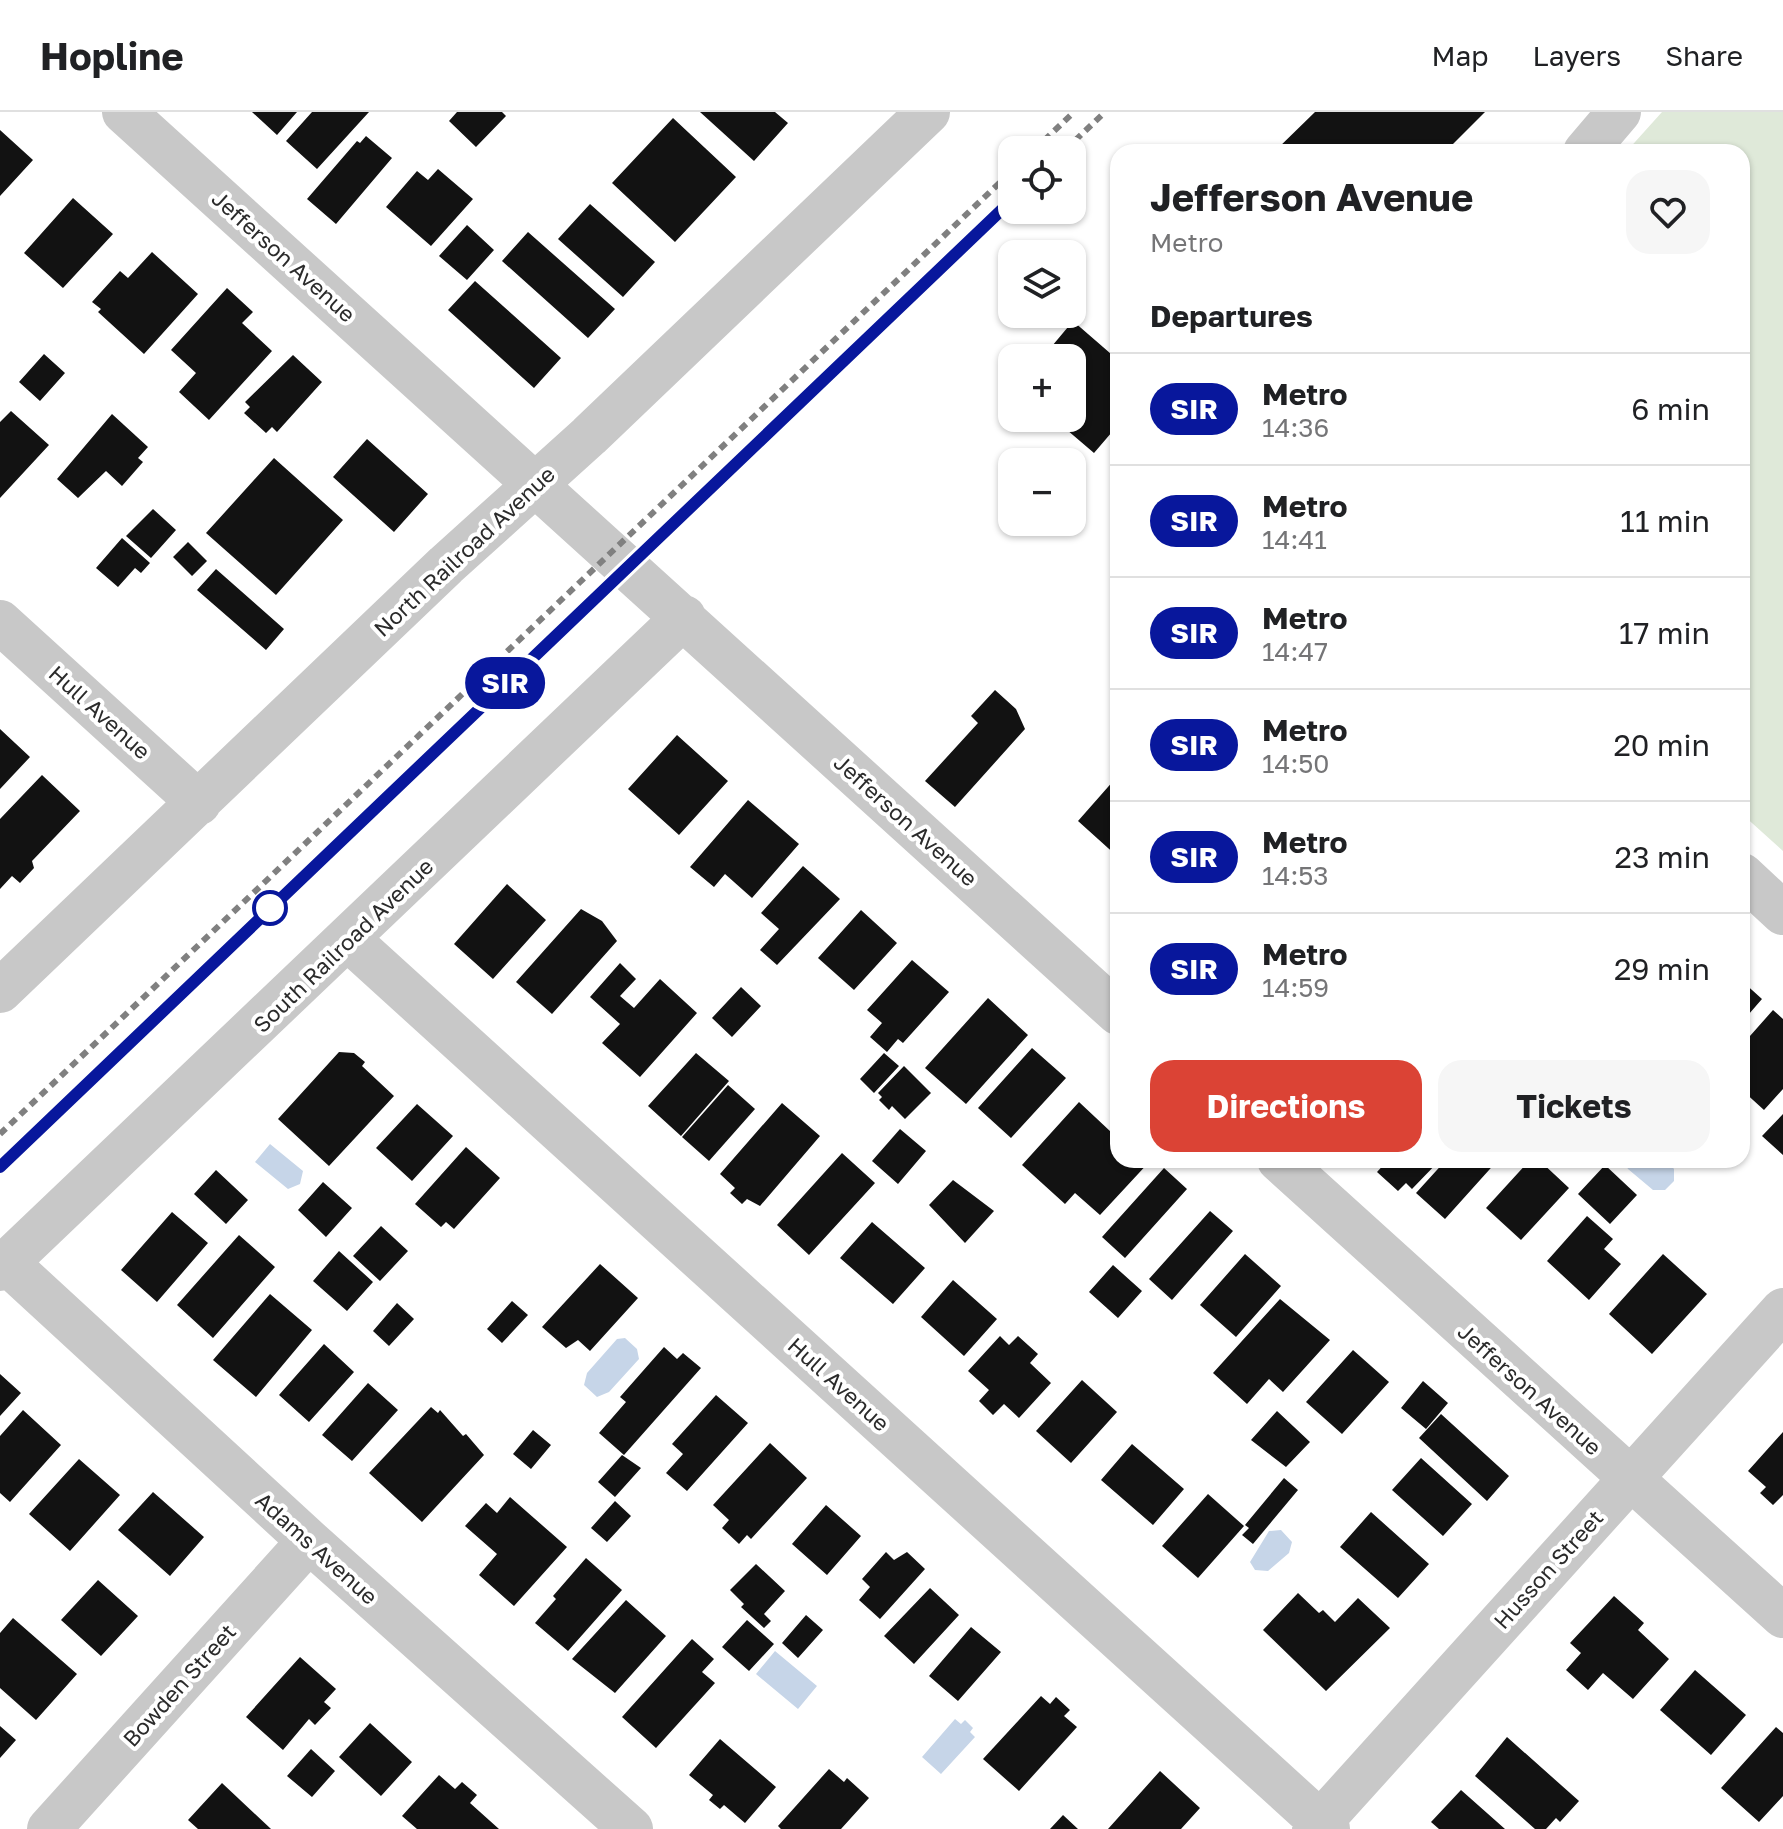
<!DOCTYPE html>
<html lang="en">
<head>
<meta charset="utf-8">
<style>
  :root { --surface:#fff; --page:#f6f6f6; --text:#202124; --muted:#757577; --line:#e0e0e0; --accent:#db4335 }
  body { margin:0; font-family:"Golos Text",sans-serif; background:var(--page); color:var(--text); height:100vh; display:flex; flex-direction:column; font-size:30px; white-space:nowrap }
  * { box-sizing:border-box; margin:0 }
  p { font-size:26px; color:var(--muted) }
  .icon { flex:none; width:44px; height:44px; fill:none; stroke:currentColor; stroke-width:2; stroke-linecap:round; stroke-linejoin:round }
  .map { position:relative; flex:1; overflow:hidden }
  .panel { position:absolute; left:1110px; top:32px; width:640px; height:1024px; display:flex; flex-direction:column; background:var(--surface); border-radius:24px; box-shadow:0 2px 6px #0004 }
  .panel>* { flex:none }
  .badge { padding:0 16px; border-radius:26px; font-size:28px; line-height:52px }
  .fabs { position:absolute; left:998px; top:24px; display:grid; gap:16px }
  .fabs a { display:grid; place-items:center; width:88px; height:88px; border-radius:16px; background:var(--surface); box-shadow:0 2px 6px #0004; font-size:40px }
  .map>.badge { position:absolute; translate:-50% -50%; box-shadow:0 0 0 4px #fff }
  h2 { padding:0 40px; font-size:30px; line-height:72px }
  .round { display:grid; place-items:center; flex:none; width:84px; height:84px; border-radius:24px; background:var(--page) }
  .headline { display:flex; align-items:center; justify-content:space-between; height:136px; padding:0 40px }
  h1 { font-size:38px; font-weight:700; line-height:60px }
  .action { display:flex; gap:16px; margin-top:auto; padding:16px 40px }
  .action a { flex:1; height:92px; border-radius:24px; background:var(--accent); color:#fff; font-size:32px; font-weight:700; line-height:92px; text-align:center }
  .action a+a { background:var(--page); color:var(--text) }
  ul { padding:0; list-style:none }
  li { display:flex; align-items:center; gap:24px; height:112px; padding:0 40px; border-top:2px solid var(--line) }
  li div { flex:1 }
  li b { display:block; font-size:30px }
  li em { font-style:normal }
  li .badge { min-width:88px; font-weight:700; text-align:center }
  header { display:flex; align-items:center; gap:48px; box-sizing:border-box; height:112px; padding:0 40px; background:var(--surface); border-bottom:2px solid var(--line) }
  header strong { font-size:38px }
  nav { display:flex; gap:44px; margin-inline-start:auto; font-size:28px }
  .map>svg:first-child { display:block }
  .green { fill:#dfe9d9 }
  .water { fill:#c6d5e8 }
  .building { fill:#121212 }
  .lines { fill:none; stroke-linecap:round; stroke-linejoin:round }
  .street { stroke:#c8c8c8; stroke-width:44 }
  .rail { stroke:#808080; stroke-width:6; stroke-dasharray:8 6; stroke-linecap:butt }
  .line-casing { stroke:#fff; stroke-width:18 }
  .line { stroke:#08179c; stroke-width:12 }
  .stop-dot { fill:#fff; stroke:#08179c; stroke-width:4 }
  .labels { text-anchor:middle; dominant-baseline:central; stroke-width:8; stroke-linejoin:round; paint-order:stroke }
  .street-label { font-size:22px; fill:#2b2b2b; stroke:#fff }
</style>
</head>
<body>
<header>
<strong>Hopline</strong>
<nav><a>Map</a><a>Layers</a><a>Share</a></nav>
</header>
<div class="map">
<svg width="1783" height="1717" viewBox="0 0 1783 1717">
  <rect width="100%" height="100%" fill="#fff"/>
  <path class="green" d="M1662 0H1783V739L1742 702V40H1626Z"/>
  <path class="water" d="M270 1032 303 1059 300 1072 288 1077 255 1050Z
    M1623 1048H1666L1674 1057V1069L1665 1078H1653L1628 1057Z
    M625 1226 637 1237 639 1247 609 1280 597 1285 584 1273 587 1261 617 1227Z
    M1281 1418 1292 1430 1289 1441 1268 1459 1255 1458 1250 1450 1269 1419Z
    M775 1539 817 1574 798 1597 756 1562Z
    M955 1607 961 1612 965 1608 973 1616 970 1620 975 1625 941 1662 922 1645Z"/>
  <path class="building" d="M252 0H297L277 23Z
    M312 0H369L317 57 286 29Z
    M457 0H502L506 4 476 35 449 9Z
    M700 0H775L788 11 754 49Z
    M1315 0H1485L1445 40H1274Z
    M673 6 736 65 675 130 612 71Z
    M0 18 33 48 0 84Z
    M366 24 392 46 336 112 307 87 357 29 360 31Z
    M438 57 473 87 431 134 386 95 417 59 428 68Z
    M73 86 113 122 63 176 24 141Z
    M590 92 655 150 623 185 558 127Z
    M467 113 494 138 467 168 439 144Z
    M528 120 615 197 588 226 502 149Z
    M152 140 198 182 144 242 98 200 101 197 92 190 120 159 128 166Z
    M475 169 561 246 534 276 448 198Z
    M227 176 253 200 242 211 272 239 209 308 179 280 196 261 171 238Z
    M1073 209 1118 248V313L1094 341 1053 306H1072V246H1042Z
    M44 242 65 261 40 289 19 270Z
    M293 243 322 270 277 320 272 315 266 321 244 301 250 295 245 290Z
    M11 299 49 333 0 386V310Z
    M112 302 148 335 138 346 143 350 122 374 106 359 78 386 57 367Z
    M367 327 428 382 394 420 333 365Z
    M274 346 343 408 276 483 206 421Z
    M153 397 176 418 151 446 126 424Z
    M122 426 150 451 141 461 135 456 118 475 96 456Z
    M188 430 207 449 192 464 173 445Z
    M216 457 284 517 266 538 197 478Z
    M995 578 1016 597 1025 617 955 695 925 669 978 611 971 604Z
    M0 617 30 645 0 677Z
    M677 623 728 669 679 723 628 677Z
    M42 663 80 699 32 749 34 756 20 771 12 764 0 777V707Z
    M1115 667 1118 670V745L1078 709Z
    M748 688 799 732 752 786 725 762 714 775 690 755Z
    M803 754 840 787 777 853 760 838 779 817 761 801Z
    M507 772 546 808 493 867 454 832Z
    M581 797 602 809 617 829 552 902 516 870Z
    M861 798 897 831 854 878 818 846Z
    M912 848 949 880 903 931 898 927 887 940 870 925 882 911 867 898Z
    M620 851 636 867 620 884 634 896 660 867 697 901 640 965 602 931 620 912 590 885Z
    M1742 869 1762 887 1742 910Z
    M741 875 761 894 732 925 712 906Z
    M988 886 1028 923 966 992 925 956Z
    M1773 898 1783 907V977L1764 998 1742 978V933Z
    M1032 936 1066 966 1011 1026 978 996Z
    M339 940 354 941 365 950 362 954 394 984 329 1054 278 1007Z
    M696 941 729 969 681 1024 648 994Z
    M884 941 899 954 874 981 860 967Z
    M904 954 931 981 905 1007 892 994 889 998 879 988 882 985 878 981Z
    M728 973 755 997 709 1049 682 1025Z
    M1079 990 1111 1020 1115 1016 1118 1019V1048H1151L1100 1103 1075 1081 1065 1092 1022 1053Z
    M782 991 820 1024 760 1094 747 1087 742 1092 730 1081 735 1076 720 1062Z
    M417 992 453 1024 412 1069 376 1036Z
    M1783 1002V1043L1762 1024Z
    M900 1017 926 1039 898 1072 872 1049Z
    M466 1035 500 1066 454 1117 446 1110 441 1115 415 1092Z
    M842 1041 875 1071 809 1143 777 1113Z
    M1388 1048H1440L1412 1077 1406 1071 1398 1079 1377 1060Z
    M1446 1048H1470L1475 1052 1478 1048H1498L1445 1107 1416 1081Z
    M1530 1048H1539L1569 1076 1521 1128 1486 1096Z
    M1605 1053 1637 1083 1610 1112 1578 1082Z
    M1164 1056 1187 1077 1125 1146 1102 1125Z
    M216 1058 248 1088 226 1112 194 1082Z
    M953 1068 994 1099 965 1131 929 1093Z
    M323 1070 352 1096 326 1125 298 1098Z
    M1210 1099 1233 1119 1172 1188 1149 1167Z
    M172 1100 208 1131 157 1190 121 1158Z
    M1587 1104 1613 1127 1604 1137 1621 1152 1589 1188 1547 1149Z
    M872 1110 925 1156 893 1192 840 1146Z
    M381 1114 408 1139 380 1169 353 1144Z
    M239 1123 275 1155 213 1226 177 1193Z
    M339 1139 373 1170 347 1199 313 1169Z
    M1245 1142 1281 1174 1236 1225 1200 1193Z
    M1663 1142 1707 1182 1652 1242 1609 1202Z
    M600 1152 638 1186 590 1239 578 1228 566 1236 542 1215Z
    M1113 1153 1142 1179 1118 1206 1089 1180Z
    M953 1168 997 1207 964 1244 921 1205Z
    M270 1182 312 1218 256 1285 213 1248Z
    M1280 1187 1330 1228 1283 1280 1269 1267 1247 1292 1213 1261Z
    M512 1189 528 1203 502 1231 487 1217Z
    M397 1191 414 1207 389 1234 373 1219Z
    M1000 1224 1009 1233 1018 1224 1038 1242 1030 1251 1051 1271 1019 1306 1004 1292 993 1303 979 1289 989 1278 968 1259Z
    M324 1232 354 1260 309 1310 279 1283Z
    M664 1235 677 1247 683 1241 701 1256 624 1343 599 1321 626 1290 620 1285Z
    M1353 1238 1389 1270 1342 1322 1306 1290Z
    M0 1262 21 1281 0 1304Z
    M1082 1268 1117 1300 1071 1351 1036 1319Z
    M1423 1269 1448 1291 1426 1317 1401 1296Z
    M368 1271 398 1298 352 1349 322 1323Z
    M716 1283 748 1311 687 1379 666 1361 683 1342 672 1332Z
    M431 1295 438 1301 440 1298 463 1324 466 1322 484 1343 422 1410 369 1361Z
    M23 1298 61 1333 10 1390 0 1381V1324Z
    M1277 1299 1310 1330 1286 1355 1251 1328Z
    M1441 1302 1509 1364 1487 1389 1419 1326Z
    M533 1318 551 1333 531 1357 513 1342Z
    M1783 1320V1383L1773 1393 1760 1381 1766 1375 1748 1359Z
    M770 1331 807 1366 751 1427 747 1423 739 1432 722 1416 729 1408 713 1393Z
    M1132 1332 1184 1377 1153 1413 1101 1368Z
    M622 1343 641 1356 615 1385 598 1370Z
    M1421 1346 1472 1392 1443 1424 1392 1378Z
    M79 1347 120 1383 70 1439 29 1402Z
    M1284 1366 1298 1378 1253 1432 1242 1423 1249 1416 1245 1413Z
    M153 1380 204 1425 170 1464 118 1418Z
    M1208 1382 1244 1414 1198 1466 1162 1434Z
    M510 1385 567 1435 514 1494 479 1463 497 1442 465 1414 486 1391 497 1401Z
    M615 1389 631 1404 607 1430 591 1416Z
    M826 1393 861 1424 827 1463 792 1432Z
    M1371 1400 1429 1452 1398 1486 1340 1435Z
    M886 1440 894 1448 907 1440 925 1457 880 1507 859 1488 870 1475 862 1467Z
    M586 1446 622 1478 568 1539 535 1511 556 1487 553 1484Z
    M756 1452 785 1479 764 1502 771 1509 764 1516 741 1495 744 1492 730 1478Z
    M98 1468 138 1504 101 1544 61 1508Z
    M930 1476 959 1503 914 1552 884 1524Z
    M1298 1481 1319 1501 1323 1498 1335 1510 1358 1486 1390 1516 1326 1579 1263 1518Z
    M1614 1484 1644 1511 1638 1518 1669 1547 1633 1587 1603 1561 1588 1578 1566 1558 1581 1541 1570 1531Z
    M626 1488 666 1524 615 1581 572 1547Z
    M806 1503 823 1518 798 1546 782 1531Z
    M13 1506 77 1562 36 1608 0 1576V1521Z
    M747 1508 774 1532 749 1559 722 1535Z
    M971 1515 1001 1540 958 1589 929 1564Z
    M692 1527 714 1547 702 1560 715 1571 656 1636 622 1605Z
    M300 1545 336 1577 324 1590 331 1596 315 1613 309 1607 283 1638 246 1605Z
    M1695 1558 1746 1603 1711 1643 1660 1598Z
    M1041 1584 1050 1592 1056 1585 1070 1598 1064 1604 1077 1615 1019 1679 983 1647Z
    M370 1611 412 1650 381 1684 339 1645Z
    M0 1614 16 1628 0 1646Z
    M1776 1615 1783 1621V1684L1759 1710 1721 1676Z
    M1507 1625 1579 1689 1560 1710 1556 1706 1546 1717H1535L1475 1664Z
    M720 1627 776 1675 745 1711 724 1693 720 1697 709 1688 713 1683 689 1663Z
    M311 1637 335 1659 312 1685 287 1664Z
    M829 1657 844 1670 847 1666 869 1686 841 1717H781L778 1714Z
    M1160 1659 1200 1696 1181 1717H1108Z
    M439 1663 455 1677 462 1670 477 1683 470 1691 499 1717H417L402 1704Z
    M222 1671 271 1717H198L188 1708Z
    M1461 1678 1505 1717H1439L1431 1710Z
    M1063 1703 1078 1717H1050Z"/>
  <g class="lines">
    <path class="street" d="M124 0 1118 901
      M1585 40 1619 0
      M0 510 199 691
      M1742 763 1783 801
      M349 828 1328 1717
      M0 879 446 453 589 324 928 0
      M1279 1048 1783 1504
      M7 1151 309 1429 631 1717
      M0 1157 684 505
      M49 1717 309 1429
      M1314 1717 1783 1198"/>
    <path class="rail" d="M1034 38 1074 0
      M1065 38 1105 0
      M0 1022 1012 59
      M0 1055 1012 88"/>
  </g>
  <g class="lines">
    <g class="line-casing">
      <path id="line" d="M0 1055 1012 88"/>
    </g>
    <use href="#line" class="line"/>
  </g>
  <circle class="stop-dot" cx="270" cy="796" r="16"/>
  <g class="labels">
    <g class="street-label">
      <text transform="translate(284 144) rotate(42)">Jefferson Avenue</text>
      <text transform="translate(464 439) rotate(-43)">North Railroad Avenue</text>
      <text transform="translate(100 600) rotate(42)">Hull Avenue</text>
      <text transform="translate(906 708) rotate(42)">Jefferson Avenue</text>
      <text transform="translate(343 833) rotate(-44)">South Railroad Avenue</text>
      <text transform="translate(839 1272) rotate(42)">Hull Avenue</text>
      <text transform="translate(1530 1277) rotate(42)">Jefferson Avenue</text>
      <text transform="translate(317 1436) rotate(42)">Adams Avenue</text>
      <text transform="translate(1548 1457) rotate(-48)">Husson Street</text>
      <text transform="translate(179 1573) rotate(-48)">Bowden Street</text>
    </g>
  </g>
</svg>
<div class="fabs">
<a><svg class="icon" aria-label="locate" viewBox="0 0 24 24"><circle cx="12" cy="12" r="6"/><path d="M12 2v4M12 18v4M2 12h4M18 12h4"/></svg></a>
<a><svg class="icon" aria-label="layers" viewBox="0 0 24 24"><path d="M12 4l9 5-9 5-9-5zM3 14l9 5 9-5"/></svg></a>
<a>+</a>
<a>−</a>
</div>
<b class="badge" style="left:505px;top:571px;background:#08179c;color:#fff">SIR</b>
<section class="panel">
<div class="headline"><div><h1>Jefferson Avenue</h1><p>Metro</p></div><a class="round"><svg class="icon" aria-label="heart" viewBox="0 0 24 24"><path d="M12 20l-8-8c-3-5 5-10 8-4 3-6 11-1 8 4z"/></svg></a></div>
<h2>Departures</h2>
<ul>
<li><span class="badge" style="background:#08179c;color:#fff">SIR</span><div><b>Metro</b><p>14:36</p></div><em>6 min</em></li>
<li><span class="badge" style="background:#08179c;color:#fff">SIR</span><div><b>Metro</b><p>14:41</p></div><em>11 min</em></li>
<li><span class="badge" style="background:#08179c;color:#fff">SIR</span><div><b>Metro</b><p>14:47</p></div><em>17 min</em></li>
<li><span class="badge" style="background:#08179c;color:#fff">SIR</span><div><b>Metro</b><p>14:50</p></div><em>20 min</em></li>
<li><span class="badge" style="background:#08179c;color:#fff">SIR</span><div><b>Metro</b><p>14:53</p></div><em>23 min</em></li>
<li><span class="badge" style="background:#08179c;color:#fff">SIR</span><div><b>Metro</b><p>14:59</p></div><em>29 min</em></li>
</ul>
<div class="action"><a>Directions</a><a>Tickets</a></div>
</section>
</div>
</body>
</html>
